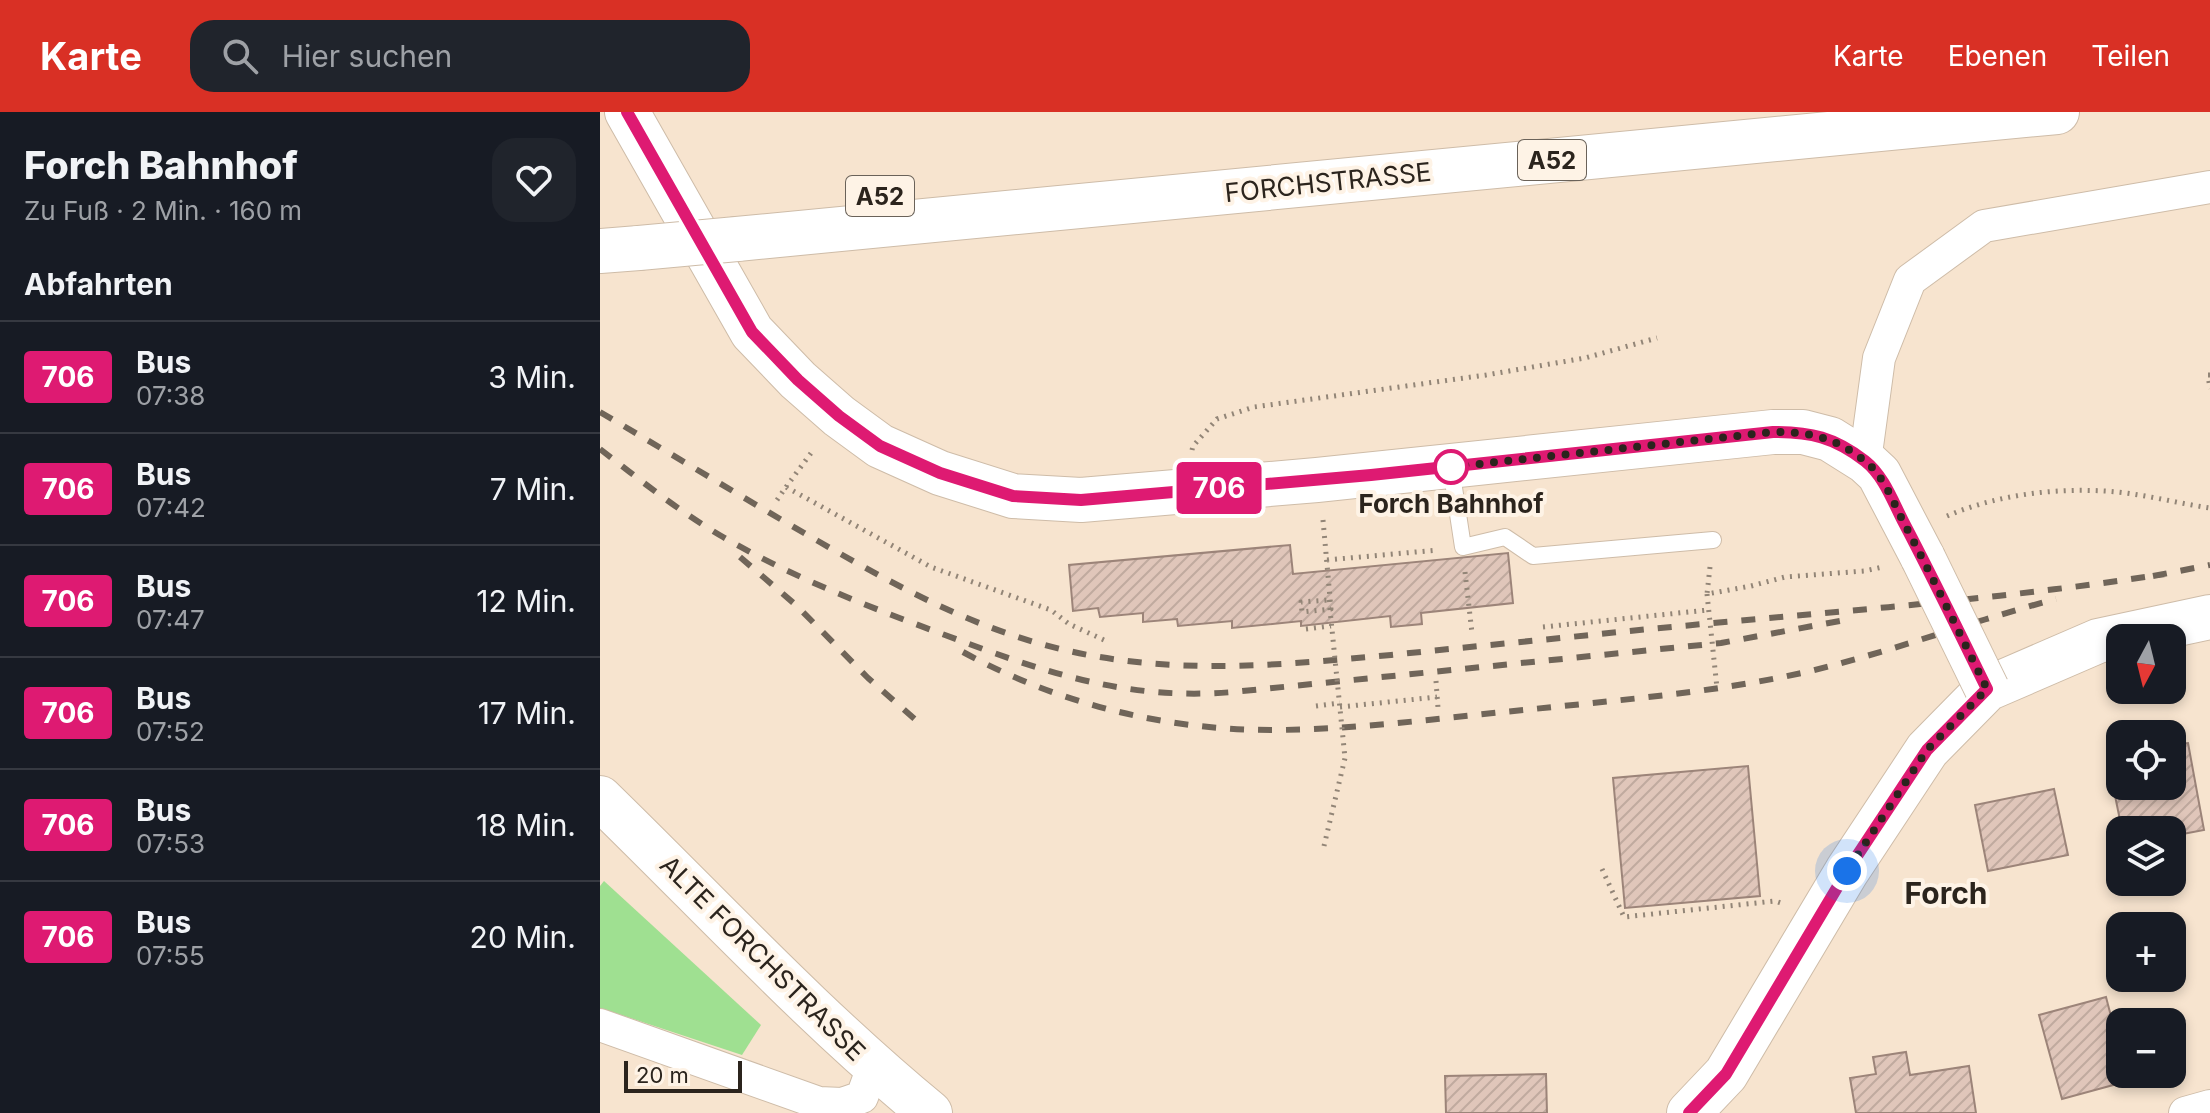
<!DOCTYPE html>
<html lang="de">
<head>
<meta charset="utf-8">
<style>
  :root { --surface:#171b24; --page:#20242c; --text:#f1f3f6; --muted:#9ea1a6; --line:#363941; --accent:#d93025 }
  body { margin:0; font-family:Inter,sans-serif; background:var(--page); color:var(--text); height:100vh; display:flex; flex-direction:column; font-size:30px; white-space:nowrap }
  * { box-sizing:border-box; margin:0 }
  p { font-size:26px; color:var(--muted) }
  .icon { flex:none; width:44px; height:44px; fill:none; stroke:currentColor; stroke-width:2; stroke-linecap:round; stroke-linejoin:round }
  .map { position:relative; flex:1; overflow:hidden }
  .details { display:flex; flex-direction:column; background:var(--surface); width:600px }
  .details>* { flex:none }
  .badge { padding:0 16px; border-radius:6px; font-size:28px; line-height:52px }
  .needle { width:52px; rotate:187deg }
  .controls { position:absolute; left:1506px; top:512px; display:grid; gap:16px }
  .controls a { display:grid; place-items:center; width:80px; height:80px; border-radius:16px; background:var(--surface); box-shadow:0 4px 12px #0003; font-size:40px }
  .scale { position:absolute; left:24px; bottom:20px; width:118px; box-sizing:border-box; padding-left:8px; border:4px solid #2b241d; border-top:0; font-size:22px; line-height:28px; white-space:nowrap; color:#2b241d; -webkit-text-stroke:6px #fef3e6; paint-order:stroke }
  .you { position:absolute; width:40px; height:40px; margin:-20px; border:6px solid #fff; border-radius:50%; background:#1a73e8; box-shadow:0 0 0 12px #1a73e833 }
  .map>.badge { position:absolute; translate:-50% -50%; box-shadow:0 0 0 4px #fff }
  h2 { padding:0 24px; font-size:30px; line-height:72px }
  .round { display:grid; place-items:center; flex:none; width:84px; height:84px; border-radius:24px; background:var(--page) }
  .headline { display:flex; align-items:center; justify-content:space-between; height:136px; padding:0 24px }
  h1 { font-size:38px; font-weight:800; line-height:60px }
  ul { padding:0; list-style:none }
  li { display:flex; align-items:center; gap:24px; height:112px; padding:0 24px; border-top:2px solid var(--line) }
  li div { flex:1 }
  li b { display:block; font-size:30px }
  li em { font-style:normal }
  li .badge { min-width:88px; font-weight:700; text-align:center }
  header { display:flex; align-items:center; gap:48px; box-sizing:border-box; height:112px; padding:0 40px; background:var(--accent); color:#fff }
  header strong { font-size:38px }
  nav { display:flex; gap:44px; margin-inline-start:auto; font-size:28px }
  .search { width:560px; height:72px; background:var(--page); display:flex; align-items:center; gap:20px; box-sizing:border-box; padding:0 28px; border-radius:24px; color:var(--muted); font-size:30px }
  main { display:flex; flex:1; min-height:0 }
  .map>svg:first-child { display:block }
  .green { fill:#9fe091 }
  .building { fill:url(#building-hatch); stroke:#9c8479; stroke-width:2 }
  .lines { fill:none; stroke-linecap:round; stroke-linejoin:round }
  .lane-casing { stroke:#cebca8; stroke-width:18 }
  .street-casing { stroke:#cebca8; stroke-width:34 }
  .secondary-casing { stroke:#cebca8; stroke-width:46 }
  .highway-casing { stroke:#cebca8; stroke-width:46 }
  .path { stroke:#928577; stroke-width:5; stroke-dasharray:2 6; stroke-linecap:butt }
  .lane { stroke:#fff; stroke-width:16 }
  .street { stroke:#fff; stroke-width:32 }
  .secondary { stroke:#fff; stroke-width:44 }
  .highway { stroke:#fff; stroke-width:44 }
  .rail { stroke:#706559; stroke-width:6; stroke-dasharray:14 14; stroke-linecap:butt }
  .secondary-bridge-casing { stroke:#cebca8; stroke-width:46; stroke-linecap:butt }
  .highway-bridge-casing { stroke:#cebca8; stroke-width:46; stroke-linecap:butt }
  .path-bridge { stroke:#928577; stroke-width:5; stroke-dasharray:2 6; stroke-linecap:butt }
  .secondary-bridge { stroke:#fff; stroke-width:44 }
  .highway-bridge { stroke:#fff; stroke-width:44 }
  .line-casing { stroke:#fff; stroke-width:18 }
  .line { stroke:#de1a72; stroke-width:12 }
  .walk { stroke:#2b241d; stroke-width:8; stroke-dasharray:0 14.4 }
  .stop-dot { fill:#fff; stroke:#de1a72; stroke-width:4 }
  .labels { text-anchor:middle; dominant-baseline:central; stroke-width:8; stroke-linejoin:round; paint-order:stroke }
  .shield { fill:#fef3e6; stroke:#6a6259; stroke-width:2 }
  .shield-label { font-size:24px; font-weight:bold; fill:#2b241d }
  .street-label { font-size:26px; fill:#2b241d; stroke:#fef3e6 }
  .stop-label { font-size:26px; font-weight:bold; fill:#2b241d; stroke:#fef3e6 }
  .quarter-label { font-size:30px; font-weight:bold; fill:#2b241d; stroke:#fef3e6 }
</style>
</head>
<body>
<header>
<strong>Karte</strong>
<div class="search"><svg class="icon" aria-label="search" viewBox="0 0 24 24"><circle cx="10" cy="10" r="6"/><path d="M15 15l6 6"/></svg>Hier suchen</div>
<nav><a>Karte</a><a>Ebenen</a><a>Teilen</a></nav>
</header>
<main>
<section class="details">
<div class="headline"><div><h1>Forch Bahnhof</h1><p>Zu Fuß · 2 Min. · 160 m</p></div><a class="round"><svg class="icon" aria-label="heart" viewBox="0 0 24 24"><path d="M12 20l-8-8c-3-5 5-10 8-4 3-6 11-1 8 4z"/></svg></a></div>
<h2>Abfahrten</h2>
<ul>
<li><span class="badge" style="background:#de1a72;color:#fff">706</span><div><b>Bus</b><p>07:38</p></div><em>3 Min.</em></li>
<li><span class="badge" style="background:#de1a72;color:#fff">706</span><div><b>Bus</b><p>07:42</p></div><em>7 Min.</em></li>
<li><span class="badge" style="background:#de1a72;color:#fff">706</span><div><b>Bus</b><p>07:47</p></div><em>12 Min.</em></li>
<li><span class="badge" style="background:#de1a72;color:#fff">706</span><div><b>Bus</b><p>07:52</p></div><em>17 Min.</em></li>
<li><span class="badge" style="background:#de1a72;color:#fff">706</span><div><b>Bus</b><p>07:53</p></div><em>18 Min.</em></li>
<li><span class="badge" style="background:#de1a72;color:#fff">706</span><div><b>Bus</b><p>07:55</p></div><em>20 Min.</em></li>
</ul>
</section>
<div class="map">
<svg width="1610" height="1001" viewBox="0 0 1610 1001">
  <defs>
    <pattern id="building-hatch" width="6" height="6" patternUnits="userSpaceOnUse" patternTransform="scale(2)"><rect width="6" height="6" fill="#e0c6ba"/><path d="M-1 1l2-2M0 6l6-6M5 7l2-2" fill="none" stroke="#c0aa9f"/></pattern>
  </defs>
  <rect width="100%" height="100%" fill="#f7e4cf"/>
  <path class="green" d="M4 769 161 913 142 943 0 896V774Z"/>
  <path class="building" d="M690 433 693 462 908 441 913 491 821 501 822 512 791 515 790 504 701 514V509L632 516V509L578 514 577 507 543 510V501L500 505 498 496 473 499 469 453Z
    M1588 631 1604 718 1572 724V718H1522L1511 664 1520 662V674H1572V633Z
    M1148 654 1160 784 1025 796 1013 666Z
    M1454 677 1468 743 1388 759 1375 693Z
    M1506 885 1520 939V962H1526L1528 969 1462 987 1439 903Z
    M1306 940 1310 963 1369 954 1376 1001H1256L1250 966 1276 962 1273 945Z
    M946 962 947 1001H846L845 964Z"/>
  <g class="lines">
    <g class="lane-casing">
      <path id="lane" d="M851 356 863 435 905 425 933 444 1113 428"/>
    </g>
    <g class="street-casing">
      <path id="street" d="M1265 349 1279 246 1310 168 1384 114 1610 75
        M0 913 219 991 242 992 262 985 273 955
        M1585 1001 1610 994"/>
    </g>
    <g class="secondary-casing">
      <path id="secondary" d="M27 0 152 220 198 268 239 304 280 334 340 361 413 384 481 388 717 368 1173 320H1203L1230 327 1265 349 1279 362 1323 446
        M0 686C109 792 212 904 330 1001
        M1089 1001 1126 962 1247 759 1327 638 1387 577 1498 529 1610 505"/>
    </g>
    <g class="highway-casing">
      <path id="highway" d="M137 127 1457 0
        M0 139 39 136"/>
    </g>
    <path class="path" d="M1610 263H1608L1610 277
      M592 338 593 334 617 307 654 295 886 263 985 246 1057 226
      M186 375 214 337
      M177 388 186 375 331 455 451 498 469 512 504 528
      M1347 404C1396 383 1453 376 1505 379 1540 381 1576 391 1610 396
      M723 408 731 497 702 500 701 490 729 488
      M727 448 838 438
      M1110 455 1107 482 1151 474 1185 465 1264 459 1283 455
      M865 460 872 521
      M1107 482 1117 576
      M943 515 1108 498
      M706 517 731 514
      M836 569 838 596
      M716 594 740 591
      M740 595 837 585
      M724 734 745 646
      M1002 757 1024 805 1175 789 1181 791"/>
    <use href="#lane" class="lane"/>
    <use href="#street" class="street"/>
    <use href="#secondary" class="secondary"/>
    <use href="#highway" class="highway"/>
    <path class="rail" d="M0 300C73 343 145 387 218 429 289 470 362 510 441 532 560 565 670 554 791 543 867 535 943 528 1019 520 1201 502 1384 490 1565 462
      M0 337C40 368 80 400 123 425 194 466 269 495 345 523 444 560 526 589 633 580L1121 531 1245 508
      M140 445 197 494 268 566 317 609
      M1553 464 1610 453
      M363 540C456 591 564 618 671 618 755 618 840 606 924 598 1018 588 1113 581 1206 560 1291 540 1372 509 1456 487"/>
    <g class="secondary-bridge-casing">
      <path id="secondary-bridge" d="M1323 446 1387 577"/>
    </g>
    <g class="highway-bridge-casing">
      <path id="highway-bridge" d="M39 136 137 127"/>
    </g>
    <path class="path-bridge" d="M729 488 745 646"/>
    <use href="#secondary-bridge" class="secondary-bridge"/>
    <use href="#highway-bridge" class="highway-bridge"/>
  </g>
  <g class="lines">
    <g class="line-casing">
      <path id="line" d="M27 0 152 220 198 268 239 304 280 334 340 361 413 384 481 388 771 363 1173 320C1211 320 1234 325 1265 349 1284 364 1293 390 1304 411 1333 466 1360 522 1387 577L1327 638 1247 759 1126 962 1089 1001"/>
    </g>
    <use href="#line" class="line"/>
    <path class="walk" d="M851 355 1173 320C1211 320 1234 325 1265 349 1284 364 1293 390 1304 411 1333 466 1360 522 1387 577L1327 638 1247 759"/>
  </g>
  <circle class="stop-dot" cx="851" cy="355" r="16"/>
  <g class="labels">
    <g class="shield">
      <rect x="918" y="28" width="68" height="40" rx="6"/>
      <rect x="246" y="64" width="68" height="40" rx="6"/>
    </g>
    <g class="shield-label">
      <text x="952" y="48">A52</text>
      <text x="280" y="84">A52</text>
    </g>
    <g class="street-label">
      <text transform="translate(728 70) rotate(-6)">FORCHSTRASSE</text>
      <text transform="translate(163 846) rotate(45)">ALTE FORCHSTRASSE</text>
    </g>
    <g class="stop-label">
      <text x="851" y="391">Forch Bahnhof</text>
    </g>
    <g class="quarter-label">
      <text x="1346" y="781">Forch</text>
    </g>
  </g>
</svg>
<div class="controls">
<a><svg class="needle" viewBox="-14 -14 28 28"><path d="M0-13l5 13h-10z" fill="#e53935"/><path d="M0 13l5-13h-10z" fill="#9ea1a6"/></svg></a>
<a><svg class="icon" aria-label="locate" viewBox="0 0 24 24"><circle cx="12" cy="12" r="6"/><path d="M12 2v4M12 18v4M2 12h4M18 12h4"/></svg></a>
<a><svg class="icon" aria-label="layers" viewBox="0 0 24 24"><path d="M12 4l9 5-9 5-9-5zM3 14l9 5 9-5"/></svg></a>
<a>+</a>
<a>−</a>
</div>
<div class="scale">20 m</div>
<div class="you" style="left:1247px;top:759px"></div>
<b class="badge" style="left:619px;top:376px;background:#de1a72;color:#fff">706</b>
</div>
</main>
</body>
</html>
